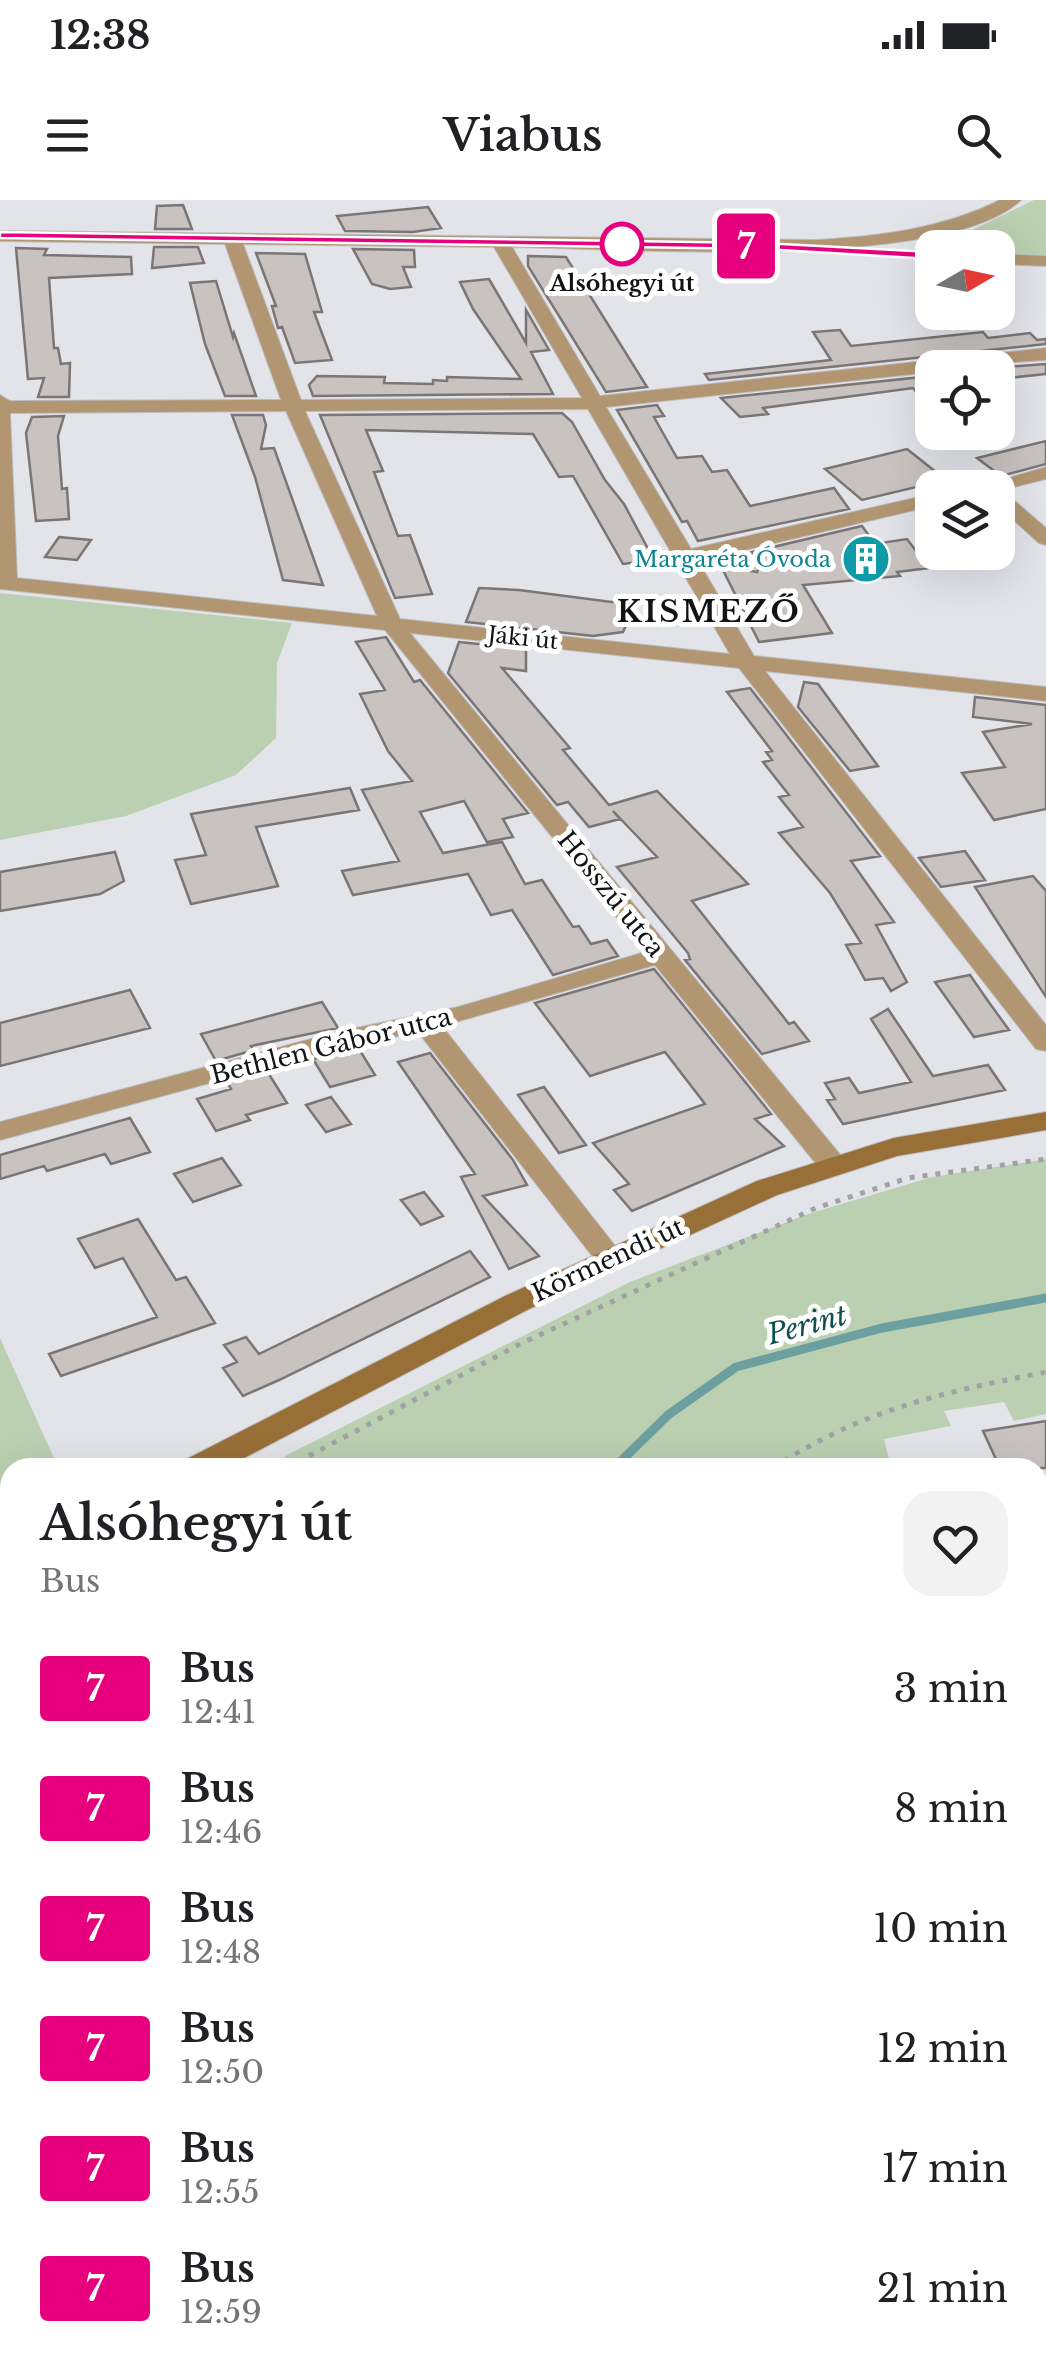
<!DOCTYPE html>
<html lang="en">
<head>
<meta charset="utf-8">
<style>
  :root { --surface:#fff; --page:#f2f2f2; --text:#202124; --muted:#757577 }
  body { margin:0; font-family:"Libre Baskerville",serif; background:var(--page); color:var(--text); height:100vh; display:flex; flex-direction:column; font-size:38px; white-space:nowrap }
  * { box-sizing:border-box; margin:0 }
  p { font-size:32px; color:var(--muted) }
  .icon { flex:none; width:55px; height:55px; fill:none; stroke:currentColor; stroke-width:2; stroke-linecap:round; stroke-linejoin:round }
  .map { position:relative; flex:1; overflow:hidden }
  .details { position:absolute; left:0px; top:1258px; width:1048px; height:912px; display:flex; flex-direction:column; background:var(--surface); border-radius:30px 30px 0 0; box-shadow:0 10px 40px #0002 }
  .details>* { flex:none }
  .badge { padding:0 20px; border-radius:8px; font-size:35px; line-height:65px }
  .needle { width:65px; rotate:81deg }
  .buttons { position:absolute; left:915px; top:30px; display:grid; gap:20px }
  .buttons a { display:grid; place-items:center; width:100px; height:100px; border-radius:20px; background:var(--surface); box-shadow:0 10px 40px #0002; font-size:50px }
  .map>.badge { position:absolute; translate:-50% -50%; box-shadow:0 0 0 5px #fff }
  .round { display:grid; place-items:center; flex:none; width:105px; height:105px; border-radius:30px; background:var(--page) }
  .headline { display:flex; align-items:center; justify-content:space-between; height:170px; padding:0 40px }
  h1 { font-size:48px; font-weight:600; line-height:75px }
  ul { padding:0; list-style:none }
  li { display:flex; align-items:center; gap:30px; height:120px; padding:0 40px }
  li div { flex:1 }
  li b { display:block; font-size:38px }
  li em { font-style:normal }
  li .badge { min-width:110px; font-weight:700; text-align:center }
  .status { display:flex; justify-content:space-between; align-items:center; height:70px; padding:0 50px; background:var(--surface); direction:ltr }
  .status svg { height:28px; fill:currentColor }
  header { display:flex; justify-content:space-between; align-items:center; height:130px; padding:0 40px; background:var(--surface); font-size:45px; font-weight:600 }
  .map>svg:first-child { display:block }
  .built { fill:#d5d9e5 }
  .green { fill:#bad0b0 }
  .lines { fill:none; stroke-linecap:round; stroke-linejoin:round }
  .stream-far1 { stroke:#6ca0a0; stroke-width:9 }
  .stream { stroke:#6ca0a0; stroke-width:11 }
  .building { fill:#c8c2c1; stroke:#7b7675; stroke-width:2.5 }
  .lane-casing { stroke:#bdbec3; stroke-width:3 }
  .street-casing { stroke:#bdbec3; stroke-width:2 }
  .secondary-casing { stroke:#bdbec3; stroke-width:2 }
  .path-far1 { stroke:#a1a2a6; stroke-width:5; stroke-dasharray:5 8; stroke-linecap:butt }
  .path { stroke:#a1a2a6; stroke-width:6; stroke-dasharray:6 10; stroke-linecap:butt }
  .lane { fill:#b29672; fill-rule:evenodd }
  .street { fill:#b29672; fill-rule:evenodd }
  .secondary { fill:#986f36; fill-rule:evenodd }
  .line { fill:#e6007e; stroke:#fff; stroke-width:2.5 }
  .stop-dot { fill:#fff; stroke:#e6007e; stroke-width:5 }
  .labels { text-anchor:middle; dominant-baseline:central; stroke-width:10; stroke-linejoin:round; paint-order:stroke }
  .far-stop-label { font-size:22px; font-weight:bold; fill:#121314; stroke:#fff }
  .far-culture-label { font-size:22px; fill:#0d838f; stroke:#fff; text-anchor:end }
  .far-street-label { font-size:22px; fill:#121314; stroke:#fff }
  .street-label { font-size:25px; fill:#121314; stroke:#fff }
  .water-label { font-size:28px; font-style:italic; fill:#0e5050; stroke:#fff }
  .far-district-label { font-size:30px; font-weight:bold; letter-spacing:2.5px; fill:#121314; stroke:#fff }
</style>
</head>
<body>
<div class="status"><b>12:38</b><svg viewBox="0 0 49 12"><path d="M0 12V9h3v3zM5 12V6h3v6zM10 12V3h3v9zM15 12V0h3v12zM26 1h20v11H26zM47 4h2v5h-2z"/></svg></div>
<header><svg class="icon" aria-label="menu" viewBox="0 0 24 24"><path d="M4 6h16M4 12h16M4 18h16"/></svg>Viabus<svg class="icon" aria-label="search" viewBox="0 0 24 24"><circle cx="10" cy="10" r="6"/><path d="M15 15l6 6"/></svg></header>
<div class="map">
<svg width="1046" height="2168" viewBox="0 0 1046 2168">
  <rect width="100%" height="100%" fill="#e2e4e9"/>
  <path class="built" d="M0 1294 5 1306 10 1305V1530L0 1541Z"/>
  <path class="green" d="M1034 0H1046V59L998 57V48H960L962 35Z
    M0 393 292 423 277 463 276 538 236 575 126 616 0 640Z
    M1046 959V1214L1014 1221 1004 1202 944 1211 951 1226 884 1239 891 1267H272L287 1255 630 1082 805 1015 932 977Z
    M0 1138 58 1267 10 1268V1305L5 1307 0 1294Z
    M1046 1517V1690L1038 1694V1520Z
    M10 1531V2160H320L309 2168H0V1541Z
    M1038 1766 1046 1777V2168H977L970 2160H1038Z"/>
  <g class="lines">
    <path class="stream-far1" d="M614 1268 668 1215 736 1167 882 1128 1046 1098"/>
    <path class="stream" d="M0 1668 10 1660"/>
  </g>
  <path class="building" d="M183 5 192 29H155L157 6Z
    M428 7 441 28 413 32 345 31 337 16Z
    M154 47H198L204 63 152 68Z
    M16 48 47 49 44 55 131 57 132 74 49 78 54 148H58L61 164 70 163 69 197H38L44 178 28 179Z
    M353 49 414 50 415 67H403L411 87 390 89 372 84Z
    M256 53 305 54 322 112H314L332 160 295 163 282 127 278 128 272 106H276Z
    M528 56 566 57 647 187 606 192 528 66Z
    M489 79 526 143V110L549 150 531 152 553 194 313 196 309 185 317 176 385 177 384 183 433 184V180L447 181V177L521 179 473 109 460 82Z
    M216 81 233 137 234 133 256 196H225L205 144 190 83Z
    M840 130 851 146 983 132 988 138 1030 133 1037 140 1046 139V144L709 180 705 174 831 160 813 132Z
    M1046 164V174L998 179V168H993Z
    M932 176V211L913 188 763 208 768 214 740 217 721 198Z
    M657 205 664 216 654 217 677 258 702 256 712 272 727 270 750 306 834 288 849 309 698 341 687 321 682 322 617 210Z
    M562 213 572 222 605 280 624 304 654 360 623 364 573 276 559 277 533 234 366 230 383 271 374 272 398 336 410 335 432 394 395 398 320 215Z
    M232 215H263L266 225 261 249 274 248 323 385 283 380 255 277Z
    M64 216 58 236 62 289 67 288 69 319 36 321 26 233 32 217Z
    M1046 241V264L1001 276 977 258Z
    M907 249 946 280 862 300 825 269Z
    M862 326 875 344 907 339 929 368 897 372 900 376 803 385 832 433 759 442 718 360 736 356 746 370 757 372 761 364 752 352Z
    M59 337 91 340 77 360 45 357Z
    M479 388 519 390 635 405 623 432 593 436 466 422Z
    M386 437 414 482 420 480 528 613 503 619 513 637 487 642 464 601 420 612 443 653 502 642 525 684 542 680 573 727 579 726 591 744 607 740 618 756 553 775 512 710 491 715 468 674 353 695 342 671 399 661 362 590 412 581 388 551 360 494 385 490 356 442Z
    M459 442 526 449V471L502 468 570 548 563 550 609 605 657 591 748 684 692 701 789 824 794 822 809 841 762 854 685 760 690 759 688 753 617 667 657 657 613 611 620 619 589 627 568 602 557 605 448 473Z
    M804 482 818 484 878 566 850 571 798 507Z
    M750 488 880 656 851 661 894 722 876 725 907 782 891 791 883 778 865 780 846 745 861 743 830 693 779 633 803 627 779 597 789 595 763 562 772 560 766 552 772 551 727 492Z
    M975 497 1046 505V609L994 620 962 573 1005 567 983 532 1032 524 973 517Z
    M350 588 359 610 256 627 278 686 191 704 175 660 206 655 191 614Z
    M965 651 985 680 941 687 919 658Z
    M115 652 124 681 100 694 0 711V672Z
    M1033 676 1046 691V797L975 687Z
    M654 769 771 914 755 919 784 946 632 1011 614 990 629 984 593 943 705 904 665 852 590 876 535 803Z
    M970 775 988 801 1009 830 974 837 935 782Z
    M130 790 150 828 0 866V823Z
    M322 802 338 828 251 846 254 850 216 861 201 834Z
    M888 809 933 876 988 865 1005 890 843 924 827 900 835 899 825 883 849 878 859 893 911 882 871 819Z
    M359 849 375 875 330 887 313 859Z
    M430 853 513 960 527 985 483 996 539 1056 509 1069 461 977 475 974 398 862Z
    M267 871 287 903 246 915 250 920 216 931 197 899 231 889 227 882Z
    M544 887 586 945 559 953 518 895Z
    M331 897 351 924 326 932 306 905Z
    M130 918 150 952 111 964 105 954 47 971 44 966 0 979V955Z
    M222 958 241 985 193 1002 174 974Z
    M424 992 443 1016 421 1025 401 1000Z
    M138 1019 176 1080 186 1077 215 1123 61 1176 49 1154 157 1117 123 1058 95 1068 78 1039Z
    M470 1051 490 1077 279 1180 243 1196 223 1168 237 1162 224 1145 246 1137 259 1154Z
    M1046 1221V1268H1000L983 1231Z"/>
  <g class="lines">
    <g class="lane-casing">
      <path id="lane" d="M733 343H741L758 366 757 368H749L732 345Z
        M10 1503V1522L0 1528V1509Z"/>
    </g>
    <g class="street-casing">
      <path id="street" d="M1000 0H1021C944 72 621 48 512 47L600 196 1046 148V160L932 168V172L606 207 691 349 932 294V306L698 361 754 456 1046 487V501L765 471 1046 825V851L1036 849 739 468 410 433 842 957 846 964 842 971H822L655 765 442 826 620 1052 625 1059 620 1066H600L418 832 339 848 0 940V922L337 832 458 807 645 752 385 430 0 389V195L10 201 281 200 225 44 0 41V31L816 40C880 36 942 29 1000 0ZM243 44 494 47 582 198 301 200ZM588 209 730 454 400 419 305 211ZM286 211 377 416 17 378 10 213Z
        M998 54 1046 56V66L998 64Z
        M1046 267V279L1002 290 1046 328V345L1039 343 998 306V288H975Z
        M1046 1374V1401L1038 1403V1377Z
        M1038 1523 1046 1526V1557L1038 1554Z
        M173 2160H221L218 2168H169Z"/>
    </g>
    <g class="secondary-casing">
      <path id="secondary" d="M1046 912V930L897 956 777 995 527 1110 225 1268H180L185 1260 505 1096 757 981 894 938Z
        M10 1348V1375L0 1378V1351Z"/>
    </g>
    <path class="path-far1" d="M286 1268 522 1143 816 1008 908 978 1046 959
      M773 1268C861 1210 944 1192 1046 1172"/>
    <path class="path" d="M900 2160 906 2168
      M999 2168 1002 2160"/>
    <use href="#lane" class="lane"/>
    <use href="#street" class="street"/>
    <use href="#secondary" class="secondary"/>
  </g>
  <path class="line" d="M0 32 763 43 932 52 938 55 932 59 763 49 0 38Z"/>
  <defs>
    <g id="building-disc" transform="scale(2.5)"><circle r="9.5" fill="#0f9aa8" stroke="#fff"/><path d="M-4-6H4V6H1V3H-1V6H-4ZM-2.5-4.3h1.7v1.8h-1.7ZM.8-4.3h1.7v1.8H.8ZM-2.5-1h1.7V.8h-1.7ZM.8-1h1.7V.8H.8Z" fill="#fff"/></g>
  </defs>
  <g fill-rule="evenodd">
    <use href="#building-disc" x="866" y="359"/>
  </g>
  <circle class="stop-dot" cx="622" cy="44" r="20"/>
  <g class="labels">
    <g class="far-stop-label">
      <text x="622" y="83">Alsóhegyi út</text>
    </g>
    <g class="far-culture-label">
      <text x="831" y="359">Margaréta Óvoda</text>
    </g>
    <g class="far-street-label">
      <text transform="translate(523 438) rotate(6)">Jáki út</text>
    </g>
    <g class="street-label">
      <text transform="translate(611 694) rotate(51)">Hosszú utca</text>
      <text transform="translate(331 846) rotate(-14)">Bethlen Gábor utca</text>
      <text transform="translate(608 1060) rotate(-25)">Körmendi út</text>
    </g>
    <g class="water-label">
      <text transform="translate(807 1125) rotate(-15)">Perint</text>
    </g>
    <g class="far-district-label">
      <text x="709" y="411">KISMEZŐ</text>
    </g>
  </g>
</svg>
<div class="buttons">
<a><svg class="needle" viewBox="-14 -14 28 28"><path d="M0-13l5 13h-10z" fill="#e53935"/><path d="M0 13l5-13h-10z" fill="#757577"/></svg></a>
<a><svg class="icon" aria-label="locate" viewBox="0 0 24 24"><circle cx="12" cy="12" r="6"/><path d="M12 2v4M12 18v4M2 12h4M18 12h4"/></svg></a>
<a><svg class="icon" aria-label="layers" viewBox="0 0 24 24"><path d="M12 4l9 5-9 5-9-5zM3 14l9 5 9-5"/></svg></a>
</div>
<b class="badge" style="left:746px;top:46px;background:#e6007e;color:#fff">7</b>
<section class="details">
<div class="headline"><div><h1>Alsóhegyi út</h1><p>Bus</p></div><a class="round"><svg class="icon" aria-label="heart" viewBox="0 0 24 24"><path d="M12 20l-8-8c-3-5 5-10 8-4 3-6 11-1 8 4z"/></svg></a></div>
<ul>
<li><span class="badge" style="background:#e6007e;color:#fff">7</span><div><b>Bus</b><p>12:41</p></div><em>3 min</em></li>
<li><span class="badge" style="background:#e6007e;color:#fff">7</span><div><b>Bus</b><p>12:46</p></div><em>8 min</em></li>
<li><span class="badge" style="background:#e6007e;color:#fff">7</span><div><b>Bus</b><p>12:48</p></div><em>10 min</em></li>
<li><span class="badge" style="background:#e6007e;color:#fff">7</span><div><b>Bus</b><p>12:50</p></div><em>12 min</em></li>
<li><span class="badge" style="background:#e6007e;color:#fff">7</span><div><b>Bus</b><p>12:55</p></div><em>17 min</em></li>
<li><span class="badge" style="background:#e6007e;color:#fff">7</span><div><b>Bus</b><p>12:59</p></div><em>21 min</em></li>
</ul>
</section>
</div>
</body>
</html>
